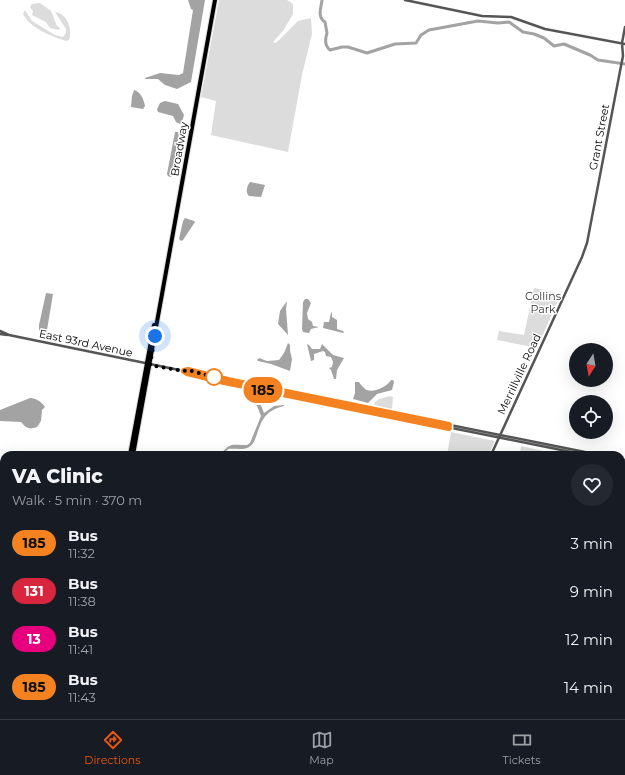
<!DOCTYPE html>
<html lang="en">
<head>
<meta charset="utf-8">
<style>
  :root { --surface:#171b24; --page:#242831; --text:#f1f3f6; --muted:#9ea1a6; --line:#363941; --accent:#ea580c }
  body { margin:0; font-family:Montserrat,sans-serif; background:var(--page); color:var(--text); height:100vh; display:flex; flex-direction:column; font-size:15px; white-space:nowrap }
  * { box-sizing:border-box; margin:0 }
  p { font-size:13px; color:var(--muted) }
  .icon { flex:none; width:22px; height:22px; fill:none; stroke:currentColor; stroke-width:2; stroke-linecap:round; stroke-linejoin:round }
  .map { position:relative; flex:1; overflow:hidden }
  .details { position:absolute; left:0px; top:451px; width:625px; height:268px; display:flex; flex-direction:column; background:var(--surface); border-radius:12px 12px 0 0; box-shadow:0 4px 16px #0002 }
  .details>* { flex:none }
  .badge { padding:0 8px; border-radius:13px; font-size:14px; line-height:26px }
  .needle { width:26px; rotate:191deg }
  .tools { position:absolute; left:569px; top:343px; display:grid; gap:8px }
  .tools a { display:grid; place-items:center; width:44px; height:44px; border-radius:50%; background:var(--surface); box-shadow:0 4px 16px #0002; font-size:20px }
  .you { position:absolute; width:20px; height:20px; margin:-10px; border:3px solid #fff; border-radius:50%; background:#1a73e8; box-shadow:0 0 0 6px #1a73e833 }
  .map>.badge { position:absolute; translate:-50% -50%; box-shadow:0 0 0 2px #fff }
  .round { display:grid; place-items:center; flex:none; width:42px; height:42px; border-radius:21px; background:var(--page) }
  .head { display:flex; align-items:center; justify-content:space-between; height:68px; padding:0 12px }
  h1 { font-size:19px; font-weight:800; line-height:30px }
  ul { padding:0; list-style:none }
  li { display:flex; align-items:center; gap:12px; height:48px; padding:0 12px }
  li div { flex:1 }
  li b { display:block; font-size:15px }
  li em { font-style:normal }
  li .badge { min-width:44px; font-weight:700; text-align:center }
  .tab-bar { display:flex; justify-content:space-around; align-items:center; height:56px; border-top:1px solid var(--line); background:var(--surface); font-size:11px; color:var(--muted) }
  .tab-bar a { display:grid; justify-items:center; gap:2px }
  .tab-bar .selected { color:var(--accent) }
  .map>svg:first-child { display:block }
  .green { fill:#dcdcdc }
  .water { fill:#a3a3a3 }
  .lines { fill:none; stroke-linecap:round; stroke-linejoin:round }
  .river { stroke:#a3a3a3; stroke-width:3 }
  .primary-casing { stroke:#dbdbdb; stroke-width:6 }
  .tertiary { stroke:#555; stroke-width:2.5 }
  .primary { stroke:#000; stroke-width:4 }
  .line-casing { stroke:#fff; stroke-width:9 }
  .line { stroke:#f58220; stroke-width:6 }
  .walk { stroke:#000; stroke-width:4; stroke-dasharray:0 7.2 }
  .stop-dot { fill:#fff; stroke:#f58220; stroke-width:2 }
  .labels { text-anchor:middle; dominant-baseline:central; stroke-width:3; stroke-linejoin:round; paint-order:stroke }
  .street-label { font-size:11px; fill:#000; stroke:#fff }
  .park-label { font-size:11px; fill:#333; stroke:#fff }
</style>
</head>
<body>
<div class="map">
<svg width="625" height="719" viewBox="0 0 625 719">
  <rect width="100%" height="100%" fill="#fff"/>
  <path class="green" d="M219 0H287L293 4V14L283 31 273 42 276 43 298 21 311 18 312 34 302 75 288 152 211 135 216 101 201 97Z
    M40 3 51 11 57 26 60 28 59 30 50 28 46 22 32 15 33 11 30 7 32 4Z
    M25 10 32 21 55 35 63 37 66 33V29L55 12C67 13 73 30 69 40L66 41C51 36 31 29 23 14Z
    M534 288 561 294 537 348 497 340 499 331 524 335Z
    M390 396 393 397 392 410 376 408 374 406 375 402 379 399Z
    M451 432 495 441 488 455H447Z
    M521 446 562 455H520Z
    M229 715H339L357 719H231Z
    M363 715H556L562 717 559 719H360Z"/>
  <path class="water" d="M188 0H205L191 82 177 89 165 85 158 79H145V78L160 73 179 75 183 73 193 10 191 9Z
    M134 90C141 92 144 100 145 106L143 109 131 107 132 96Z
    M165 101 178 104 184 115 182 122 180 124 176 122 173 116 158 112 157 109 160 103Z
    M175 132H178L179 134 172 176 170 177 168 176 167 174Z
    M250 182 265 185 261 197 249 196C245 192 247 186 250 182Z
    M185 218 194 221 195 222 183 240 181 241 179 239 183 221Z
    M46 293 53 294 47 330 46 332H42L39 330V325Z
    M305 299H308L311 303 307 313 308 319 312 322 313 326 319 327 311 329 309 333 303 332 302 329 303 302Z
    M287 301 286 309 288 335 278 324 280 311Z
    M332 312V317L337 320V329L343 331 344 332 343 333 323 328 324 322H329L331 313Z
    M288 343 290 345V351L292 359 290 371 271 364 258 361 257 360 259 358 267 361 279 360 284 353Z
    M307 344 309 345 312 349H320L322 344 333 355 344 358 337 370 336 379H334L331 370 329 368 332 367 333 362 331 357 326 356 325 352 323 351 314 354V360L311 361Z
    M391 380H393L394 382 392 390 377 394 368 403 353 399 355 393V382H359C360 384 363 387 365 389 372 394 387 387 391 380Z
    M30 398C36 398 42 402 45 407L42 410 41 421 37 427C29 430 26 428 21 422L0 421V410Z
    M257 399 259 400 264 413 274 406 284 405V406C252 413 263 441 247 448 242 450 233 448 228 449L223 455H220C230 442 232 445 247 445L250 443 261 416 255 401Z"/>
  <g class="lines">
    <path class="river" d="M322 0C321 8 317 17 325 22L327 33C325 39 325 46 330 50L342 47H348L367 53 395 44 416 43 421 35 429 30 478 21 498 23 509 22 523 32 534 34 544 38 554 46 564 44 590 55 598 60 625 64"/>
    <g class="primary-casing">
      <path id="primary" d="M130 455 154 325
        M133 455 215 0
        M81 719V715
        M84 719V715"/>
    </g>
    <path class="tertiary" d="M405 0 482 16 511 17 545 29 625 44
      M0 331 9 335 184 371 188 370 296 394 600 455
      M0 334 7 335
      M184 371 187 373 223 382 586 455
      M491 455 582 257 587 243 621 66 623 56 622 43 625 27
      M621 459 625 460
      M621 462 625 463
      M308 719 310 715"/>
    <use href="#primary" class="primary"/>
  </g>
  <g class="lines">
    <g class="line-casing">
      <path id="line" d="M449 428 224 382 187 373 184 371 188 370 228 380 449 425"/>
    </g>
    <use href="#line" class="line"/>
    <path class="walk" d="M155 336 150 365 184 371 188 370 214 377"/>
  </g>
  <circle class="stop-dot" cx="214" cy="377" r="8"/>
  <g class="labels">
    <g class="street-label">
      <text transform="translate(599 137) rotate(-79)">Grant Street</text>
      <text transform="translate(179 149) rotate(-80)">Broadway</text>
      <text transform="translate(86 343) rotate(12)">East 93rd Avenue</text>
      <text transform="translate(519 374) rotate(-65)">Merrillville Road</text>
    </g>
    <g class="park-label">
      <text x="543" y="296">Collins<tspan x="543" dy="13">Park</tspan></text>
    </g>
  </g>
</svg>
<div class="tools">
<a><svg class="needle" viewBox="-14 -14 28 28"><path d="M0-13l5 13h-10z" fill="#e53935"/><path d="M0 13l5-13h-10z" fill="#9ea1a6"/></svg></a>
<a><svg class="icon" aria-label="locate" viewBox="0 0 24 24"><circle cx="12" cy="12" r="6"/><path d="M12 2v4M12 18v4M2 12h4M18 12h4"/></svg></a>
</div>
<div class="you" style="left:155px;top:336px"></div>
<b class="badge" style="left:263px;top:390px;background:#f58220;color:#111">185</b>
<section class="details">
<div class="head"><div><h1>VA Clinic</h1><p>Walk · 5 min · 370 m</p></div><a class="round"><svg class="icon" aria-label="heart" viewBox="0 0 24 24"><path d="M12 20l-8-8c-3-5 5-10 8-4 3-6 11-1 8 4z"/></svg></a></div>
<ul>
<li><span class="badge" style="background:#f58220;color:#111">185</span><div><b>Bus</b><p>11:32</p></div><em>3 min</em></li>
<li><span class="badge" style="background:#d7263d;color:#fff">131</span><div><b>Bus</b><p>11:38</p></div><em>9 min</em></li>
<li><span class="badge" style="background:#e6007e;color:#fff">13</span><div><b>Bus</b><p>11:41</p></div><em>12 min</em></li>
<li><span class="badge" style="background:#f58220;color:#111">185</span><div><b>Bus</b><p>11:43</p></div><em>14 min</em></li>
</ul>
</section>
</div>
<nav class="tab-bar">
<a class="selected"><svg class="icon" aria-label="directions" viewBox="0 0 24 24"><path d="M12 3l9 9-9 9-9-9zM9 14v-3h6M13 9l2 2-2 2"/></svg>Directions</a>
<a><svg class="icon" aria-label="map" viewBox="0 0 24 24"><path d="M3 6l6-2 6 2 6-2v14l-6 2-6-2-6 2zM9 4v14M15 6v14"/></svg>Map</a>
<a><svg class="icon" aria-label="tickets" viewBox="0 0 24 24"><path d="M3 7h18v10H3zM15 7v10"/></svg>Tickets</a>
</nav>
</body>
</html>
